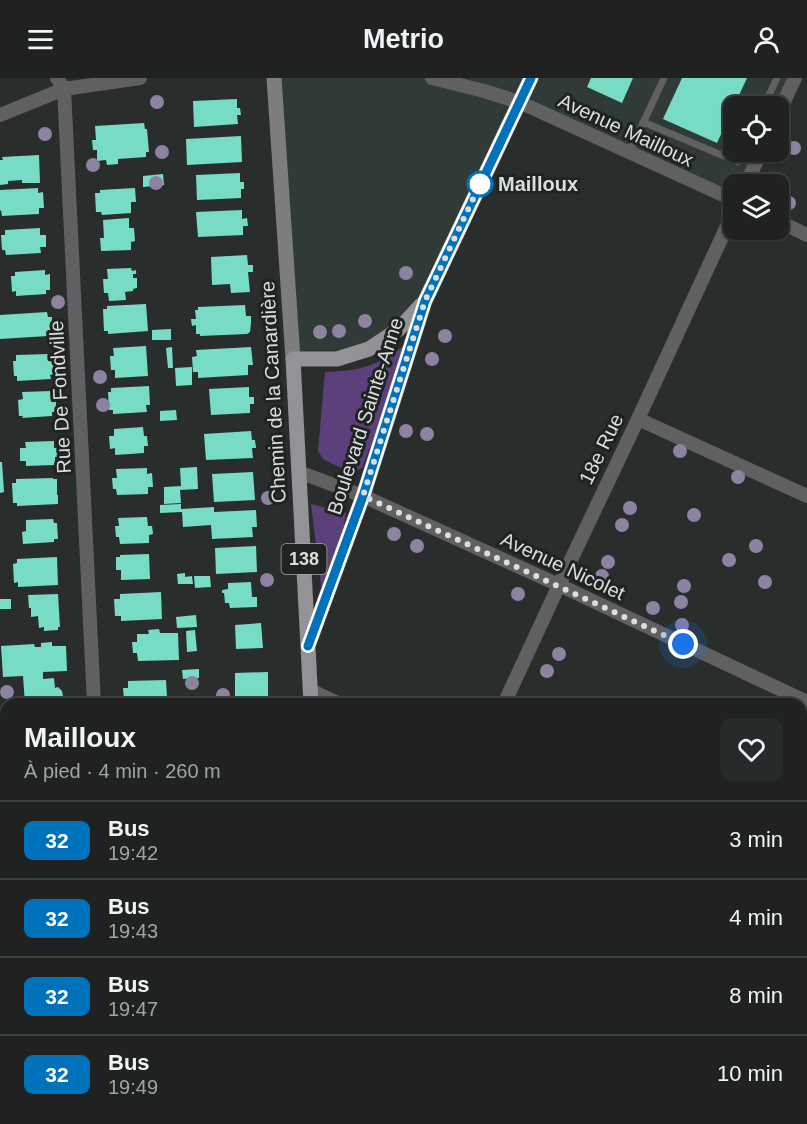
<!DOCTYPE html>
<html lang="fr">
<head>
<meta charset="utf-8">
<style>
  :root { --surface:#1f2221; --page:#272a2a; --text:#f1f3f6; --muted:#a1a4a5; --line:#3c3f3f }
  body { margin:0; font-family:Helvetica,sans-serif; background:var(--page); color:var(--text); height:100vh; display:flex; flex-direction:column; font-size:22px; white-space:nowrap }
  * { box-sizing:border-box; margin:0 }
  p { font-size:20px; color:var(--muted) }
  .icon { flex:none; width:33px; height:33px; fill:none; stroke:currentColor; stroke-width:2; stroke-linecap:round; stroke-linejoin:round }
  .map { position:relative; flex:1; overflow:hidden }
  .sheet { position:absolute; left:0px; top:620px; width:807px; height:428px; display:flex; flex-direction:column; background:var(--surface); border-radius:18px 18px 0 0; box-shadow:0 2px 4px #0004,0 0 0 2px var(--line) }
  .sheet>* { flex:none }
  .badge { padding:0 12px; border-radius:9px; font-size:21px; line-height:39px }
  .fabs { position:absolute; left:723px; top:18px; display:grid; gap:12px }
  .fabs a { display:grid; place-items:center; width:66px; height:66px; border-radius:12px; background:var(--surface); box-shadow:0 2px 4px #0004,0 0 0 2px var(--line); font-size:30px }
  .you { position:absolute; width:30px; height:30px; margin:-15px; border:4px solid #fff; border-radius:50%; background:#1a73e8; box-shadow:0 0 0 9px #1a73e833 }
  .map>.badge { position:absolute; translate:-50% -50%; box-shadow:0 0 0 3px #fff }
  .round { display:grid; place-items:center; flex:none; width:63px; height:63px; border-radius:12px; background:var(--page) }
  .headline { display:flex; align-items:center; justify-content:space-between; height:102px; padding:0 24px }
  h1 { font-size:28px; font-weight:800; line-height:45px }
  ul { padding:0; list-style:none }
  li { display:flex; align-items:center; gap:18px; height:78px; padding:0 24px; border-top:2px solid var(--line) }
  li div { flex:1 }
  li b { display:block; font-size:22px }
  li em { font-style:normal }
  li .badge { min-width:66px; font-weight:700; text-align:center }
  header { display:flex; justify-content:space-between; align-items:center; height:78px; padding:0 24px; background:var(--surface); font-size:27px; font-weight:800 }
  .map>svg:first-child { display:block }
  .built { fill:#303b38 }
  .green { fill:#5c407b }
  .building { fill:#78dbc5 }
  .lines { fill:none; stroke-linecap:round; stroke-linejoin:round }
  .service { stroke:#606062; stroke-width:7 }
  .minor { stroke:#606062; stroke-width:14 }
  .secondary { stroke:#7d7c7f; stroke-width:15 }
  .primary { stroke:#939296; stroke-width:15 }
  .tree { fill:#8d83a0 }
  .line-casing { stroke:#fff; stroke-width:14 }
  .line { stroke:#0072bc; stroke-width:9 }
  .walk { stroke:#dbdedd; stroke-width:6; stroke-dasharray:0 10.8 }
  .stop-dot { fill:#fff; stroke:#0072bc; stroke-width:3 }
  .labels { text-anchor:middle; dominant-baseline:central; stroke-width:6; stroke-linejoin:round; paint-order:stroke }
  .shield { fill:#1f2423; stroke:#a3a6a5; stroke-width:1.5 }
  .shield-label { font-size:18px; font-weight:bold; fill:#dbdedd }
  .street-label { font-size:20px; fill:#dbdedd; stroke:#1f2423 }
  .stop-label { font-size:20px; font-weight:bold; fill:#dbdedd; stroke:#1f2423; text-anchor:start }
</style>
</head>
<body>
<header><svg class="icon" aria-label="menu" viewBox="0 0 24 24"><path d="M4 6h16M4 12h16M4 18h16"/></svg>Metrio<svg class="icon" aria-label="person" viewBox="0 0 24 24"><circle cx="12" cy="8" r="4"/><path d="M4 21q1-7 8-7t8 7"/></svg></header>
<div class="map">
<svg width="807" height="1046" viewBox="0 0 807 1046">
  <rect width="100%" height="100%" fill="#292e2c"/>
  <path class="built" d="M274 0H795L778 28H734V74H761L746 106H734L733 122 519 24 425 223 369 271 293 281Z"/>
  <path class="green" d="M412 260 362 390 351 395 323 381 318 373 325 294C362 293 385 286 412 260Z
    M311 426 346 435 331 523H323Z"/>
  <path class="building" d="M591 0H633L622 25 587 9Z
    M682 0H747L717 65 663 41Z
    M237 21V30H240L241 37H237L238 46 194 49 193 23Z
    M144 45 145 51H147L149 74H146V79L118 81V86L107 87 106 82 97 83V72H93L92 62H96L95 48Z
    M241 58 242 84 187 87 186 61Z
    M39 77 40 105H22V102L8 103V106L0 107V82H3L2 79Z
    M240 95V104H244V111H241V120L197 122 196 97Z
    M163 96 164 107 143 109V98Z
    M38 110V115L43 114 44 130H39V136L2 138 1 132 0 133V112Z
    M135 110 136 124H131V135L102 137 101 134H96L95 115H100V112Z
    M242 132V141L247 140 248 148H243V157L198 159 196 134Z
    M129 140V150H134L135 163 131 164V172L101 173 100 160H104L103 142Z
    M40 150V157H46V169H40L41 175 6 177 5 172H2L1 157H5V152Z
    M247 177 248 187H253V194H248L250 214 231 215 230 206 212 207 211 179Z
    M131 190 132 193 136 192V196H133V200H137V210L133 211V213L125 214 126 222 109 223 108 215H104L103 201H108L107 191Z
    M45 192V197L50 196V212H46V216L16 218V213L12 214 11 198H15V194Z
    M146 226 148 253 108 256V253H104L103 231H107V228Z
    M245 227 246 238H251V245L250 254 247 256 200 258V256H196V247L192 248 191 241H196L195 232H198V229Z
    M47 234 48 239H52V252H48V258L0 261V237Z
    M171 251V262H152V252Z
    M146 268 148 298 115 300V292H111L110 278H114L113 270Z
    M172 269 173 290H168L166 270Z
    M251 269 253 287H248V297L198 300V294H193L192 279 197 278 196 272Z
    M50 276V280L54 279 55 296 50 297 51 301 17 303V298H14L13 283H16V277Z
    M192 289V307L176 308 175 290Z
    M149 308 150 327H146L147 334 113 336V332H109L108 314H111V310Z
    M249 309V319H254V326H250V335L211 337 209 311Z
    M51 313 52 317H56V334H52V338L22 340 23 338H19L18 322 23 321 22 314Z
    M176 332 177 342 160 343V333Z
    M143 349 144 358H147L148 368H144V375L115 377V370L110 371 109 358H114V351Z
    M251 353 252 362H255L256 370H252L253 380 206 382 204 356Z
    M54 363V370H59V379H55V387L26 388V383H20V370H26L25 364Z
    M0 384H2L4 414 0 415Z
    M197 389 198 411 180 412 181 425 164 426V409L181 408 180 390Z
    M147 390V396L152 395 153 409H148V416L117 417 116 411H113L112 400H117L116 391Z
    M253 394 255 422 214 424 212 396Z
    M53 400V401H57V417H58V426L17 428V425H13L12 405H16V401Z
    M181 426V431L214 429V434L256 432 257 449H252L253 459 212 461 211 447 183 449 182 434 160 435V427Z
    M147 439 148 448H152L153 456 149 457V465L120 466 119 459H116L115 448H119L118 440Z
    M53 441 54 445H57L58 461H54V464L23 466 22 454 26 453V442Z
    M256 468 257 494 216 496 215 470Z
    M149 476 150 501 121 502V492H116V479H120V477Z
    M57 479 58 507 18 509V504L14 505 13 486 17 485V481Z
    M185 495V499L192 498 193 506H178L177 496Z
    M194 498H210L211 509 195 510Z
    M251 504 252 519H257V529L230 530 229 525H225L224 515H222V512L228 511V505Z
    M161 514 162 541 121 543V538H115L114 521H120V516Z
    M58 516 60 549H58V552L44 553V549L39 550 38 538 31 539V530H29L28 517Z
    M0 521H11V531H0Z
    M196 537 197 549 177 550 176 539Z
    M261 545 263 570 236 571 235 547Z
    M159 551 160 555H178L179 582 138 583 137 575H133L132 564H137V556H149L148 552Z
    M195 552 197 573 187 574 186 553Z
    M52 564V568H66L67 593 43 594V601L54 600 55 610 58 609 62 613 63 618 60 621V626H25L23 598 3 599 1 568 34 566 35 569H41V565Z
    M199 591V600L183 601 182 592Z
    M268 594V621H235V595Z
    M166 602 167 619H156V626H129L128 620 124 621 123 610H128V603Z
    M0 819 6 821V844L0 857Z
    M6 962V987L0 984V975Z"/>
  <g class="lines">
    <path class="service" d="M764 28 777 0
      M643 44 738 84 743 74
      M629 75 664 0"/>
    <path class="minor" d="M57 0 64 11 94 626
      M432 0 484 13 519 24 734 122
      M778 36 795 0
      M0 37 64 11 140 0
      M746 106 761 74
      M778 143 807 157
      M638 341 807 418
      M299 394 363 418 559 507 807 624
      M310 612 340 626
      M504 626 559 507 638 341 734 133
      M0 653 6 655
      M801 837 807 839
      M0 918 6 905
      M0 1010 6 1012
      M801 1025 807 1028
      M70 1041 81 1046
      M420 1041 431 1046"/>
    <path class="secondary" d="M274 0 293 281
      M330 1041 331 1046"/>
    <path class="primary" d="M308 568 363 418 425 223 531 0
      M311 626 293 281H337L369 271 399 251 421 227
      M305 1046 307 1041"/>
  </g>
  <g class="tree">
    <circle cx="157" cy="24" r="7"/>
    <circle cx="45" cy="56" r="7"/>
    <circle cx="794" cy="70" r="7"/>
    <circle cx="162" cy="74" r="7"/>
    <circle cx="93" cy="87" r="7"/>
    <circle cx="156" cy="105" r="7"/>
    <circle cx="789" cy="125" r="7"/>
    <circle cx="406" cy="195" r="7"/>
    <circle cx="58" cy="224" r="7"/>
    <circle cx="365" cy="243" r="7"/>
    <circle cx="339" cy="253" r="7"/>
    <circle cx="320" cy="254" r="7"/>
    <circle cx="445" cy="258" r="7"/>
    <circle cx="432" cy="281" r="7"/>
    <circle cx="100" cy="299" r="7"/>
    <circle cx="103" cy="327" r="7"/>
    <circle cx="406" cy="353" r="7"/>
    <circle cx="427" cy="356" r="7"/>
    <circle cx="680" cy="373" r="7"/>
    <circle cx="738" cy="399" r="7"/>
    <circle cx="268" cy="420" r="7"/>
    <circle cx="630" cy="430" r="7"/>
    <circle cx="694" cy="437" r="7"/>
    <circle cx="622" cy="447" r="7"/>
    <circle cx="394" cy="456" r="7"/>
    <circle cx="417" cy="468" r="7"/>
    <circle cx="756" cy="468" r="7"/>
    <circle cx="729" cy="482" r="7"/>
    <circle cx="608" cy="484" r="7"/>
    <circle cx="602" cy="498" r="7"/>
    <circle cx="267" cy="502" r="7"/>
    <circle cx="765" cy="504" r="7"/>
    <circle cx="684" cy="508" r="7"/>
    <circle cx="518" cy="516" r="7"/>
    <circle cx="681" cy="524" r="7"/>
    <circle cx="653" cy="530" r="7"/>
    <circle cx="682" cy="547" r="7"/>
    <circle cx="559" cy="576" r="7"/>
    <circle cx="547" cy="593" r="7"/>
    <circle cx="192" cy="605" r="7"/>
    <circle cx="7" cy="614" r="7"/>
    <circle cx="223" cy="617" r="7"/>
  </g>
  <g class="lines">
    <g class="line-casing">
      <path id="line" d="M308 568 363 418 425 223 531 0"/>
    </g>
    <use href="#line" class="line"/>
    <path class="walk" d="M480 106 481 104 425 223 363 418 683 566"/>
  </g>
  <circle class="stop-dot" cx="480" cy="106" r="12"/>
  <g class="labels">
    <rect class="shield" x="281.5" y="466" width="45" height="30" rx="4.5"/>
    <g class="shield-label">
      <text x="304" y="481">138</text>
    </g>
    <g class="street-label">
      <text transform="translate(626 52) rotate(25)">Avenue Mailloux</text>
      <text transform="translate(273 314) rotate(-93)">Chemin de la Canardière</text>
      <text transform="translate(60 319) rotate(-93)">Rue De Fondville</text>
      <text transform="translate(365 338) rotate(-72)">Boulevard Sainte-Anne</text>
      <text transform="translate(601 371) rotate(-64)">18e Rue</text>
      <text transform="translate(563 488) rotate(25)">Avenue Nicolet</text>
    </g>
    <g class="stop-label">
      <text x="498" y="106">Mailloux</text>
    </g>
  </g>
</svg>
<div class="fabs">
<a><svg class="icon" aria-label="locate" viewBox="0 0 24 24"><circle cx="12" cy="12" r="6"/><path d="M12 2v4M12 18v4M2 12h4M18 12h4"/></svg></a>
<a><svg class="icon" aria-label="layers" viewBox="0 0 24 24"><path d="M12 4l9 5-9 5-9-5zM3 14l9 5 9-5"/></svg></a>
</div>
<div class="you" style="left:683px;top:566px"></div>
<section class="sheet">
<div class="headline"><div><h1>Mailloux</h1><p>À pied · 4 min · 260 m</p></div><a class="round"><svg class="icon" aria-label="heart" viewBox="0 0 24 24"><path d="M12 20l-8-8c-3-5 5-10 8-4 3-6 11-1 8 4z"/></svg></a></div>
<ul>
<li><span class="badge" style="background:#0072bc;color:#fff">32</span><div><b>Bus</b><p>19:42</p></div><em>3 min</em></li>
<li><span class="badge" style="background:#0072bc;color:#fff">32</span><div><b>Bus</b><p>19:43</p></div><em>4 min</em></li>
<li><span class="badge" style="background:#0072bc;color:#fff">32</span><div><b>Bus</b><p>19:47</p></div><em>8 min</em></li>
<li><span class="badge" style="background:#0072bc;color:#fff">32</span><div><b>Bus</b><p>19:49</p></div><em>10 min</em></li>
</ul>
</section>
</div>
</body>
</html>
